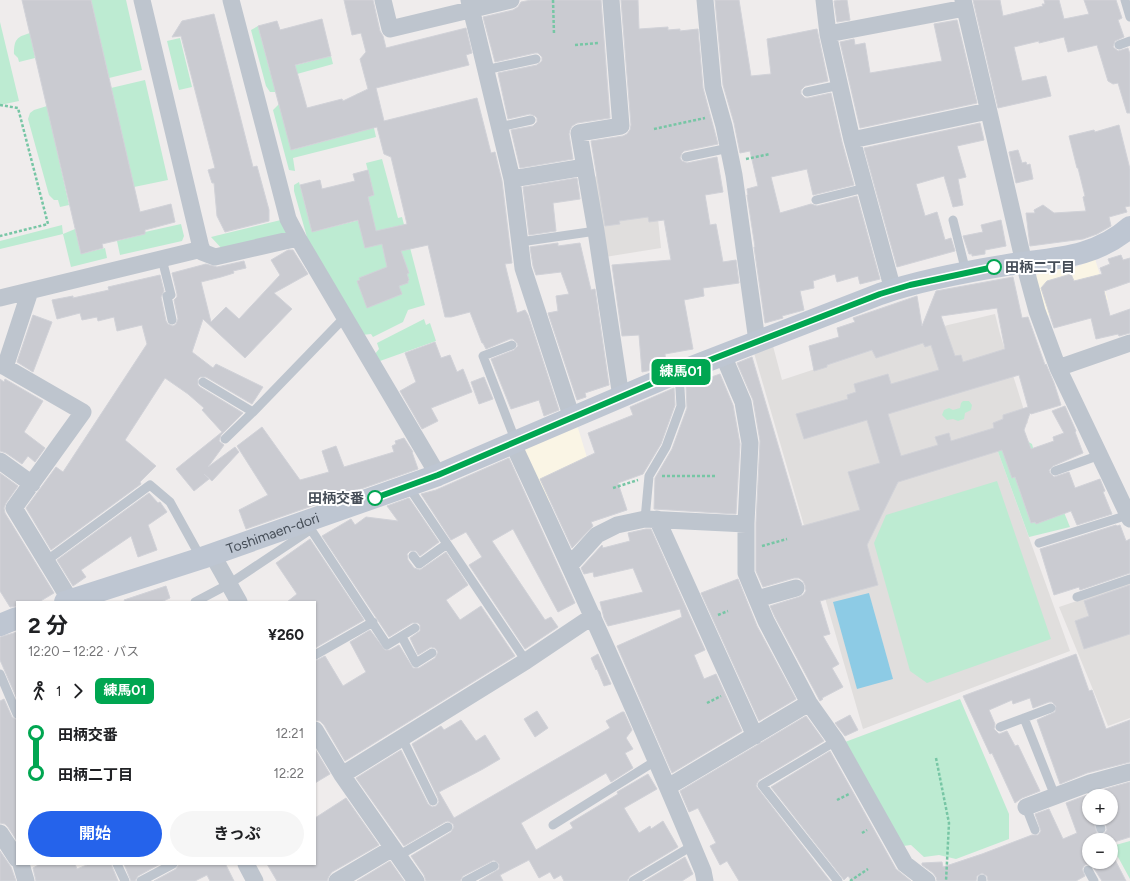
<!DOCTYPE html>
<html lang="ja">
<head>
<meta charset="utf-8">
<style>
  :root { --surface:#fff; --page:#f6f6f6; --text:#202124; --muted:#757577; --accent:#2563eb }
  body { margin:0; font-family:Figtree,"Noto Sans JP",sans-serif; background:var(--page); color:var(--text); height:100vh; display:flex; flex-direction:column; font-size:15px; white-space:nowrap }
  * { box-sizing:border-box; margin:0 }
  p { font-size:13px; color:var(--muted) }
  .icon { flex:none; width:22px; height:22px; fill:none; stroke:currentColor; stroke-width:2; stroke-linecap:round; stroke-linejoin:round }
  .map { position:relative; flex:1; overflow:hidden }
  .panel { position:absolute; left:16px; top:601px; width:300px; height:264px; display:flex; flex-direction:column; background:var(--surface); border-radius:0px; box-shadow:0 1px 3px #0004 }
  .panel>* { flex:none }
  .badge { padding:0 8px; border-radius:6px; font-size:14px; line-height:26px }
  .controls { position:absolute; left:1082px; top:789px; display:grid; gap:8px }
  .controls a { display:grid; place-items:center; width:36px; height:36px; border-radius:50%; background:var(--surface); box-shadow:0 1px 3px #0004; font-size:20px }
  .map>.badge { position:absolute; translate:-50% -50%; box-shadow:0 0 0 2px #fff }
  .legs { display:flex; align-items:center; gap:6px; height:44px; padding:0 12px; font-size:13px }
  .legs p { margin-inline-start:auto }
  .overview { display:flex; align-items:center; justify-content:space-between; height:68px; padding:0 12px }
  h1 { font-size:22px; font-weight:700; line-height:30px }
  .button { display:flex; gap:8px; margin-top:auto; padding:8px 12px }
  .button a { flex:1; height:46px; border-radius:24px; background:var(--accent); color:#fff; font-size:16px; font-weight:700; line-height:46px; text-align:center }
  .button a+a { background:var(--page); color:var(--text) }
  ul { padding:0 12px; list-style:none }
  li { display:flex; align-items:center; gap:14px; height:40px; font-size:15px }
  li i { display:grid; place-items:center; width:6px; height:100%; margin:0 5px; background:currentColor }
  li i::after { content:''; width:10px; height:10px; margin:-5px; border:3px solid; border-radius:50%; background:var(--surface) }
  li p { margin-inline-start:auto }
  li:first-child i { background:linear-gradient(#0000 50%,currentColor 0) }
  li:last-child i { background:linear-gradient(currentColor 50%,#0000 0) }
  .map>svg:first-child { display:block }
  .commercial { fill:#faf5e5 }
  .education { fill:#e0dedd }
  .green { fill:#bdebd2 }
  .water { fill:#8dcbe5 }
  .building { fill:#cacbd1; stroke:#d1d2d8; fill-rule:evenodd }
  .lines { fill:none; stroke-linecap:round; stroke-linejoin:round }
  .path { stroke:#77c6a5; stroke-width:2.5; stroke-dasharray:3 2; stroke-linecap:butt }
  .lane { stroke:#bec5ce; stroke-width:9 }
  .street { stroke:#bec5ce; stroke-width:17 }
  .secondary { stroke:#bec6d2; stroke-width:22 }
  .line-1-casing { stroke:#fff; stroke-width:9 }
  .line-1 { stroke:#00a651; stroke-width:6 }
  .stop-1-dot { fill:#fff; stroke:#00a651; stroke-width:2 }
  .labels { text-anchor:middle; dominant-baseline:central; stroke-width:4; stroke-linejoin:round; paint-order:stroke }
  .stop-label { font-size:14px; font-weight:bold; fill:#464e58; stroke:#fff; text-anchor:start }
  .street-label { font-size:14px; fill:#464e58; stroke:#fff }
</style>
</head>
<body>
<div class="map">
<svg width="1130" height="881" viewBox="0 0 1130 881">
  <rect width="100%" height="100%" fill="#efecec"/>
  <path class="commercial" d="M1095 259 1108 300 1046 316 1035 278 1039 272 1076 267Z
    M577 425 594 480 547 503 520 449Z"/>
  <path class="education" d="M652 161 661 248 605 257 592 177 625 173Z
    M995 314 1000 334 1028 423 992 435 1070 651 863 729 754 353 773 346 782 380 948 325Z
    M1130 583V718L1108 726 1059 607Z"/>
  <path class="green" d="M91 0H126L142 70 109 78Z
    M0 22 19 101 0 105Z
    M258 26 270 72 331 56 333 64 297 74 276 92H270L266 86 251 30Z
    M30 33 35 58 19 62 18 58 14 54C14 39 17 37 30 33Z
    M180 38 192 87 179 90 167 41Z
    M145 80 168 180 134 187 111 88Z
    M366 93 376 137 293 158 295 171 289 170 273 110 279 104 292 150 366 130 356 94Z
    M47 106 69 205 60 207 58 200H54L49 195 28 119 30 113 34 110Z
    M382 159 398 218 402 217 425 305 408 310 403 322 373 337 371 334 362 335 308 241 294 191V185L299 182 312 232 372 217 368 197 374 195 366 163Z
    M285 219 289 236 224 251 211 237Z
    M181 224 184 236 182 241 120 255 117 241 145 234V232Z
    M62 225 63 234 75 229 81 254 105 248 107 258 71 267 63 234 0 249V241Z
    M424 319 426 325 430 323 436 341 380 361 375 354 379 349 377 343Z
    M963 401H969L972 405 971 410 965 413 964 419 958 421 953 419 947 420 942 415 944 410 949 408 953 410 960 408 961 403Z
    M1027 441 1032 444 1035 455 1015 477 1031 523 1035 522 1036 524 1051 518 1050 478 1070 527 1029 537 997 449Z
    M997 481 1051 639 927 683 910 671 874 543 886 515Z
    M960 699 1009 814V839L956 859 939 855 924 857 911 845 903 846 845 742Z
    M1130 841V879L1112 846Z"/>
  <path class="water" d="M869 593 893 679 857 689 833 602Z"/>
  <path class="building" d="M22 0H91L140 212 171 204 175 222 145 230V234L102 244 103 248 81 254Z
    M344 0H373L380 31 383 36 386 48 466 28 472 53 466 55 469 65 376 88 384 121 477 98 491 153 495 152 502 181 512 263 505 264 517 313 525 310 528 315 559 410 544 416 539 400 511 409 491 359 514 350 518 346 517 343 513 339H510L486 349 483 343H482L470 312 451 317H445L428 245 401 251 409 273 407 274 409 280 408 281V283L399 286 402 294 367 308 357 281 360 280 359 278 387 267 382 244 365 248 358 220 312 232 300 185 320 180 322 189 355 181 353 174 368 170 374 195 368 197 376 231 407 224 391 157 384 154 377 127 291 150 258 26 277 21 280 30 322 19 331 56 295 65 307 108 342 99 343 101 368 89 360 59 366 52 361 33 352 35Z
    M531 0H601L610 118 577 123 572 126 570 130 569 134 573 159 520 168 511 130 533 126 537 122V118L535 116 530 114 508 119 498 73 537 65 542 61V57L538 53H535L495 62 483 17 513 10 518 7 521 2Z
    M621 0H638L639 29 668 27V30L680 29V31L698 29 703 88 718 144 684 151 682 153 680 158 682 161 687 163 717 157 723 192 705 195 710 225 716 224 723 262 736 260 739 283 703 288 704 296 684 300 693 349 665 354 666 364 652 370 642 372 639 335 622 336 612 265 671 260 664 220 649 222 648 217 619 221 620 224 605 226 591 141 623 136 627 134 630 130 631 125Z
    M715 0H739L751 76 771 74 767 39 817 29 828 81 805 86 801 90V94L805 98H808L831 93 842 142 854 185 813 195 807 169 771 177 780 213 811 204 817 206 857 196 880 279 860 284 858 276 837 282 835 274 813 281 814 288 800 291 804 310 782 316 783 318 765 323 754 247H755L747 195H748L747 189 758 186 750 151 740 153 734 123 723 85Z
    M841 0H847L850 20 837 22 834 1Z
    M973 0H1000L1003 16 1043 6 1042 4H1045L1044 0H1059L1064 19 1089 14 1084 0H1116L1122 18 1118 20 1124 37 1115 41 1113 47 1118 51 1128 48 1130 54V113H1127L1118 83 1113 84 1108 81 1097 45 1068 52 1064 37 1039 43V41L1014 47 1022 81 1046 76 1051 96 998 108Z
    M214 14 253 167 257 166 269 210V221L225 232 217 216 214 183H212L208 170 215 168 181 36 172 37 182 21Z
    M957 20 977 103 860 128 840 42 854 39 855 45 865 43 870 73 942 61 934 24Z
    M980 123 984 140 957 146 966 177 958 179 963 205 953 207 944 176 916 184 925 216 937 212 945 240 951 238 955 251 897 267 864 148Z
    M1119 125 1130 169V206L1125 207 1127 212 1109 217 1111 226 1097 234 1083 239 1030 246 1026 213H1035L1034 210 1043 205 1054 213 1086 211 1083 197 1085 196 1078 168H1077L1069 136 1094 130 1095 132Z
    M1018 150 1022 163 1026 162 1027 165 1030 164 1033 179 1016 183 1009 152Z
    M577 178 580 199 553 203 556 231 529 235 523 187Z
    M1001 220 1006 246 985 250V254L972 256V254H969L963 236 983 232 981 225Z
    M558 243V246L580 243 591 290 595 289 609 385 585 393 586 397 577 400 548 313 558 311 556 296 569 294 561 272 536 275 533 266 530 247Z
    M288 250H293L308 274 274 293 292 309 245 358 203 319 192 352 213 368 216 364 263 387 252 404 206 377H200L198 379V385L200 387 243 413 221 435 219 441 224 445 208 467 235 447 239 452 212 481 204 474 209 479 194 491 176 469 222 432 202 410 204 408 188 394 165 378 125 440 156 466 140 482 141 484 51 550 26 508 56 467 63 472 147 344 142 325 117 331 114 317 98 321 97 317 82 320 80 313 57 319 52 300 73 296V298L109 290 108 287 160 275 164 291 161 297 166 321 168 324 173 326 176 324 178 319 174 300 177 297V294L172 273 206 264 217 267 244 261 246 268 233 271 234 273 221 277 201 282 211 322 226 307 239 319 280 275 271 260Z
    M1121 255 1123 260 1130 258V282L1104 291 1110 316 1130 309V333L1119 336 1118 334 1096 339 1091 318 1054 328 1041 288 1047 281 1071 274 1074 281 1102 274 1100 268 1110 264 1108 259Z
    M1013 277 1022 318 1028 317 1045 365 1046 364 1054 383 1061 405 1031 414 1030 413 1024 430 1031 449 1054 441 1053 437 1064 433 1052 411 1065 406 1076 431 1075 432 1083 453 1053 466 1049 470 1050 473 1054 477 1069 472 1075 488 1100 479 1105 491 1103 492 1112 514 1077 525 1071 511 1036 524 1035 522 1031 523 1015 477 1012 478 1002 450 898 482 867 545 878 585 820 601 830 634 823 636 839 664 832 668 843 687 822 698 823 699 820 701 775 617 770 606 799 597 803 595 806 591 805 585 803 581 799 578H794L763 587 756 571V523L760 441 753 400 737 363 752 357 802 526 860 510 848 472 880 463 867 420 804 439 796 414 848 399 847 395 856 392 854 384 888 374 891 384 939 370 931 345 925 347 923 343 876 358 872 350 827 365V367L814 371 809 346 839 337 837 328 855 322 853 318 917 296 922 326 936 291ZM997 308 1005 349 963 362 961 355 955 356 941 316ZM1019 375 1028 407 1003 415V419L993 423 994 428 951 441 949 433 935 437 938 445 901 456 888 414Z
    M33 315 52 322 33 372 17 362Z
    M435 342 441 358 450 355 457 372 463 369 472 392 431 408 438 421 422 429 400 391 416 382 405 353Z
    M720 374 733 405 740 444 736 514 654 509 655 478 672 449 687 408 686 386Z
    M484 377 493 399 479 404 471 382Z
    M0 379 4 382 5 379 43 401 24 432 45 448 35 462 28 456 22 464 6 453 0 451Z
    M674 388 675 405 661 444 643 474 618 483 627 510 591 522 593 526 572 548 540 479 595 453 588 433 633 415 630 407Z
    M262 427 300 480 329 472 322 451 336 446 344 467 394 452 392 446 396 444 395 441 404 438 413 452H412L418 469 246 529 239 510 268 495 237 446Z
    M509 458 575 603 558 612 513 529 492 541 545 620 551 617 558 627 525 649 469 565 482 557 466 532 451 540 421 494 436 490Z
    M0 473 18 486 6 503 4 508 5 513 54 593 39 602H17V606L10 607 0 591Z
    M149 493 158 503 160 502 167 512 148 525 157 550 138 557 131 536 81 570 86 577 73 586 57 560Z
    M409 498 439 542 420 556 416 551H410L407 554 408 560 414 568 420 570 446 552 468 585 446 600 460 620 481 606 515 656 345 761 324 725 320 721 315 720V661L325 656 343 686 366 672 350 642 370 630 385 650H390L399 645 413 668H419L435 658 438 652 435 648 431 647 418 655 410 638 420 631V625L418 623H412L389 637 322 536 351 519 355 525 366 517 398 521 387 506Z
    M1116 525 1117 526 1120 525 1126 541 1130 539V573L1080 590 1079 587 1054 595 1040 549Z
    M646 529H651L705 650 694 655 704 679 716 674 742 731 672 773 617 646 682 617 680 609 608 626 604 618 600 602 643 592 633 568 594 577 593 572 584 574 581 568 602 545 603 548 630 541 628 533Z
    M310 539 364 620 315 648V602H287L297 594 276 563Z
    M738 579 757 626 796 699 759 721 701 593Z
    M1130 585V634L1084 649 1075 621 1089 616 1084 601Z
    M166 586 170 598 161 602H125L124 600Z
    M17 632V699L0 660V637Z
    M598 654 611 684 604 686 597 669 596 670 591 658Z
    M1076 654 1089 691 1092 690 1106 729 1130 720V762L1087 773 1060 784 1037 720 1055 712 1056 706 1052 702H1049L1033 708 1030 698 1013 704 1012 700 989 710 995 724 994 729 999 734 1007 731 1015 746 1018 745 1040 791 1022 798 1015 803 992 753 990 754 963 696Z
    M4 699 12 717 17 720V841L8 827 5 824 0 823V701Z
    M537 711 548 728 535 737 524 719Z
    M622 712H624L632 730 626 738 633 749 625 753 633 768 611 782 606 773 521 823 536 850 573 828 570 823 618 794 617 792 648 774 657 789 624 808 639 833 650 826 651 829 663 821 678 847 630 876 627 881H564L561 875 554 879 550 872 539 878 529 860 500 875 503 881H479L499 869V864L494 860 463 876 460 881H426L424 875 411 856 451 832 454 827 453 824 448 821 445 822 404 846 356 778 401 750 428 804 432 807 436 806 439 802 438 798 412 744 441 726 444 730 461 720 476 741 485 735 500 759 483 769 439 792 454 818 610 728 606 721Z
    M850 715 858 730 845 736 835 723Z
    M806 716 824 741 759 780 757 783 756 786 830 881H739L727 861 720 865 710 846 716 843 698 808 689 812 680 791Z
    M315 749 330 774 315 783Z
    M830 751 896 869 911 881H852L848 876 844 880 771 787Z
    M1130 782V837L1111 843V840H1089V862H1111V852L1126 881H1102L1093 867 1088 864 1085 865 1082 869 1085 876 1076 881H988L987 876 982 873 977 876 976 881H937L936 877 933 873 922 865V863L942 862 943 867 982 854 1032 835H1038L1041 831 1035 814 1049 809 1063 839 1077 833 1066 803 1087 795 1089 800V818H1092L1097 833 1103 835 1107 830 1104 818H1111V796H1099L1098 791Z
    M346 798 379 845 332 872 329 876 327 881H277L267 864H315V818Z
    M0 851 11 867 16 881H0Z
    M685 857 693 874 682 881H645Z
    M390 861 404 881H357Z
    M40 864H75L77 869 89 864H111L118 881H36L33 868Z
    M124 864H160L138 876 135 881H131Z
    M179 864H227L226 865 234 881H210L207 875 195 881H154L176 869Z"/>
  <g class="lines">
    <path class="path" d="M553 0 554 34
      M575 45 598 43
      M0 105 18 108 48 224 0 236
      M654 129 705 118
      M746 159 770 154
      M662 476H717
      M613 488 638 480
      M762 546 787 539
      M718 615 728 611
      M707 703 721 696
      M936 758 949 823 946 881
      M837 800 849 794
      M862 833 867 830
      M850 881 868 869"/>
    <path class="lane" d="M1125 0 1130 17
      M1119 45 1130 41
      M485 70 536 59
      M807 92 840 85
      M499 127 531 120
      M686 157 729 148
      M816 200 865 188
      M953 220 966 272
      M520 242 596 231
      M162 259 171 295 167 296 172 320
      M512 345 483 356 516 442
      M203 382 253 412 344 318
      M225 439 253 412
      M1055 471 1100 455
      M408 486 526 661
      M645 519 649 476 666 447 681 406 679 372
      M306 522 387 645 415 628
      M1039 543 1128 515
      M413 556 419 564 447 544
      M46 561 150 485 170 502 201 558
      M1077 597 1130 579
      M195 602 229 584 310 530
      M402 637 416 663 432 653
      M315 655 373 622
      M0 674 17 714
      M1024 718 1055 796
      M1000 727 1051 708
      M402 738 433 801
      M836 741 762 785 838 881
      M1090 783 1093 796
      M1026 807 1035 830
      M1098 818 1101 829
      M553 825 657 760
      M398 856 448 827
      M117 864 125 881
      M1088 870 1094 881
      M982 879V881
      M141 881 173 864
      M466 881 494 866
      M633 881 692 846"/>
    <path class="street" d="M142 0 202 252 215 257 298 238
      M231 0 288 219 298 238 438 475
      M383 0 390 29 511 0
      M469 0 512 179 523 268 572 418
      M611 0 621 126 579 133 596 231 621 397
      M705 0 713 87 724 126 734 175 757 341
      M824 0 828 34 852 140 893 290
      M963 0 1024 263 1037 311 1058 368 1130 519
      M828 34 965 8
      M852 140 988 111
      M512 179 585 167
      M30 291 5 367 83 412 14 508 70 600
      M0 298 202 249
      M723 355 743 402 750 443 746 523V573L766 621 809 703 836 741 905 864 927 881
      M1058 368 1130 343
      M513 444C579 585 643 727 703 871L705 881
      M0 461 32 484
      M657 519 755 736
      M212 554 239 602
      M570 565 597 535 617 525 645 519 746 524
      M757 599 796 588
      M315 730 342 775 416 881
      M342 775 526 661 593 616
      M668 787 809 703
      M1026 807 1090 783 1130 772
      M0 833 17 859
      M21 864 26 881
      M246 864 255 881
      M337 881 393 848"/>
    <g class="secondary">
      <path id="s1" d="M65 602 202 558 438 475 679 372 880 294C921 280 964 272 1007 265 1052 258 1094 259 1130 227"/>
      <path d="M0 625 17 618"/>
    </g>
  </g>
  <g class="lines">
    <g class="line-1-casing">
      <path id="line-1" d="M375 498 438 475 679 372 880 294 910 285 994 267"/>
    </g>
    <use href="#line-1" class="line-1"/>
  </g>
  <g class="stop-1-dot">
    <circle cx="994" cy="267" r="7"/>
    <circle cx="375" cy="498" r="7"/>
  </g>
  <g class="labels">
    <g class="stop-label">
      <text x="1005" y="267">田柄二丁目</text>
      <text x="364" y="498" text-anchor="end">田柄交番</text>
    </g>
    <g class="street-label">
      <text stroke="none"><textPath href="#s1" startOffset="219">Toshimaen-dori</textPath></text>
    </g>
  </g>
</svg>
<div class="controls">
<a>+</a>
<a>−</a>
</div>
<b class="badge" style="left:681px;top:372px;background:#00a651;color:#fff">練馬01</b>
<section class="panel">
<div class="overview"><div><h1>2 分</h1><p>12:20 – 12:22 · バス</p></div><b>¥260</b></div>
<div class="legs"><svg class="icon" aria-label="walk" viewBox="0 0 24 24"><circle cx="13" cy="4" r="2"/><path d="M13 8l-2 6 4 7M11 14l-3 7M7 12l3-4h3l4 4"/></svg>1<svg class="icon" aria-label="forward" viewBox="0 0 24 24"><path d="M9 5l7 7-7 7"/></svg><b class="badge" style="background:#00a651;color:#fff">練馬01</b></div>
<ul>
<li><i style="color:#00a651"></i><b>田柄交番</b><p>12:21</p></li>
<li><i style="color:#00a651"></i><b>田柄二丁目</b><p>12:22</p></li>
</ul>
<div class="button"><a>開始</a><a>きっぷ</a></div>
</section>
</div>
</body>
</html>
